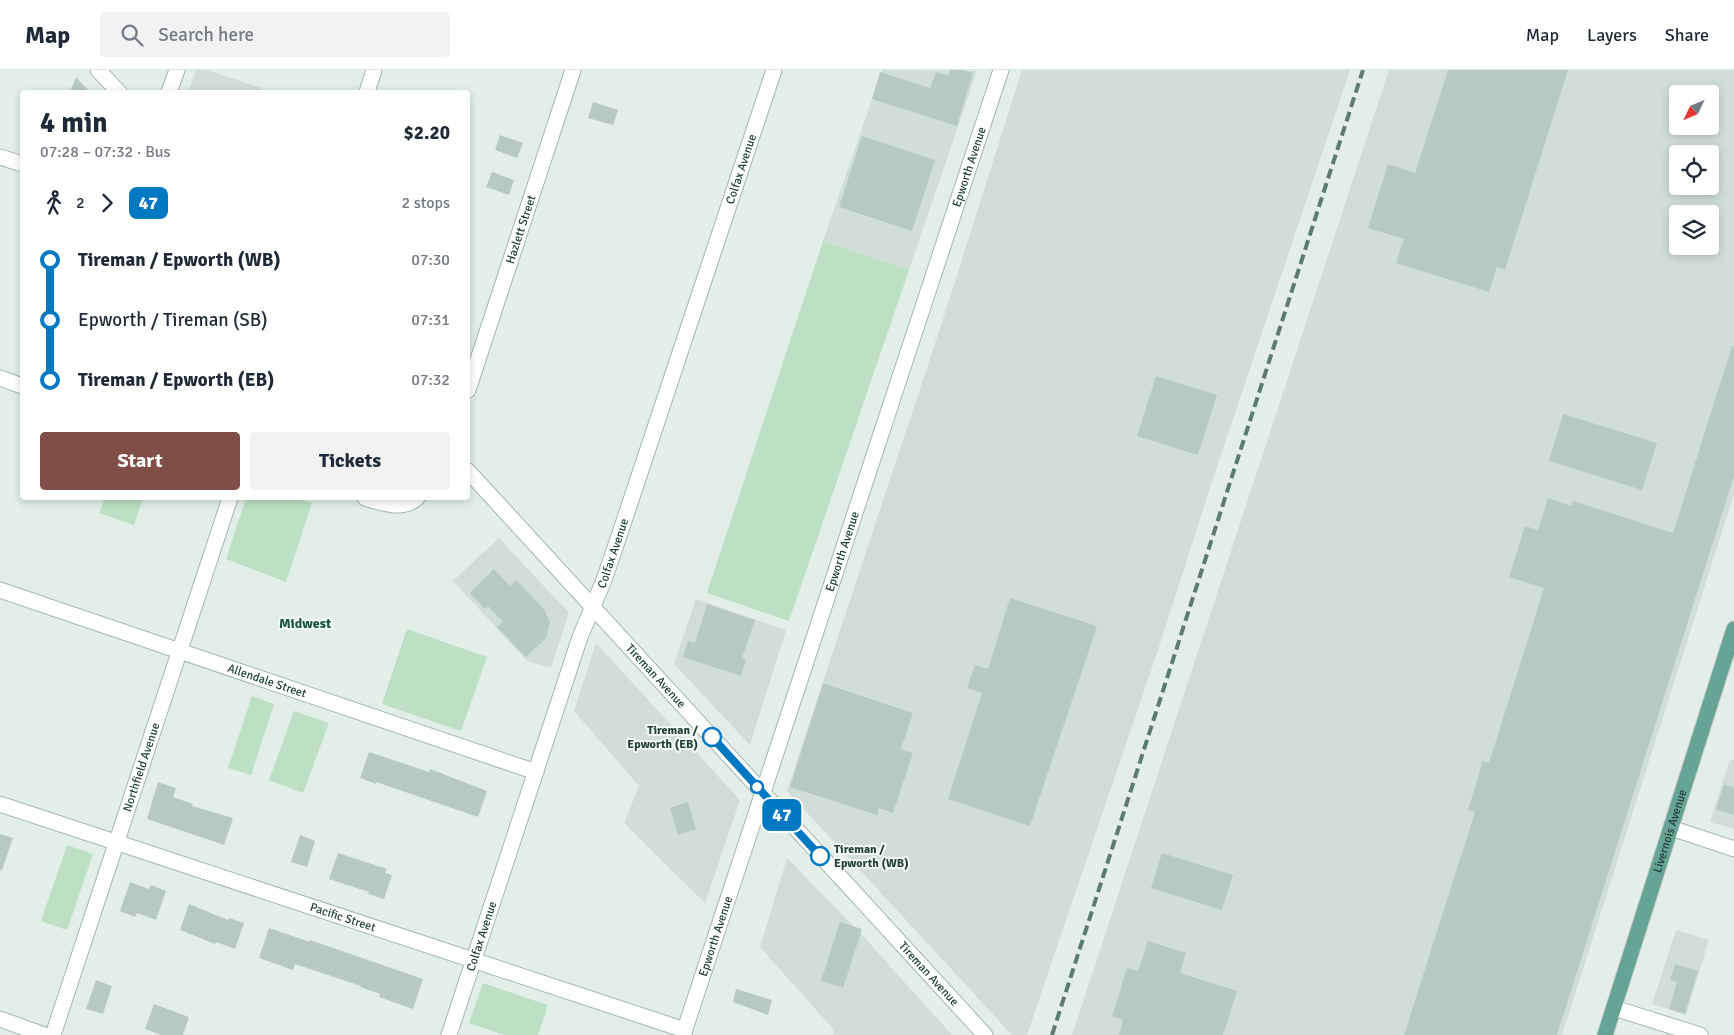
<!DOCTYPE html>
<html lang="en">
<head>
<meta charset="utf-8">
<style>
  :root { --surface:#fff; --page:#f2f2f3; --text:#1f2937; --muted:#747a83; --line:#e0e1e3; --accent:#804e46 }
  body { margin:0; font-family:Signika,sans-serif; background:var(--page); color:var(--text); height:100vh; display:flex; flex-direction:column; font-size:19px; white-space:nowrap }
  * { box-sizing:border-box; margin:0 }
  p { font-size:16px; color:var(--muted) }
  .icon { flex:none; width:28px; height:28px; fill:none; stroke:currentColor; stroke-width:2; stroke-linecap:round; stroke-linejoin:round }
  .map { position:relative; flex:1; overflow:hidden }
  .side { position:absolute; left:20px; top:20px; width:450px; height:410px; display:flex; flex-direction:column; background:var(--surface); border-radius:5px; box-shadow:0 2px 8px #0003 }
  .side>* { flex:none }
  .badge { padding:0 10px; border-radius:8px; font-size:18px; line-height:32px }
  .needle { width:32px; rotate:226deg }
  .controls { position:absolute; left:1669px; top:15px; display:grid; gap:10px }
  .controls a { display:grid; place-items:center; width:50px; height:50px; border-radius:5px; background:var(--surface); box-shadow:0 2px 8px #0003; font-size:25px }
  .map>.badge { position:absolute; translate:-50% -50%; box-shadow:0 0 0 2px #fff }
  .legs { display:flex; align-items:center; gap:8px; height:55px; padding:0 20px; font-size:16px }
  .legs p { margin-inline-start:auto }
  .overview { display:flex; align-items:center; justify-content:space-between; height:85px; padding:0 20px }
  h1 { font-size:28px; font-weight:700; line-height:38px }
  .primary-button { display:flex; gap:10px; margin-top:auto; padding:10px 20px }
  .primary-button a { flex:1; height:58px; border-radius:5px; background:var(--accent); color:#fff; font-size:20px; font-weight:700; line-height:58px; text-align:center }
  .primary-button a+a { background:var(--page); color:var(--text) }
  ul { padding:0 20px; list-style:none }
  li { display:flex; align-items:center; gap:18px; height:60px; font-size:19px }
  li i { display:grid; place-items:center; width:8px; height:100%; margin:0 6px; background:currentColor }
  li i::after { content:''; width:12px; height:12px; margin:-6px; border:4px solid; border-radius:50%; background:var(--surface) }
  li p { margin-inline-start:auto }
  li:first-child i { background:linear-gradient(#0000 50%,currentColor 0) }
  li:last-child i { background:linear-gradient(currentColor 50%,#0000 0) }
  header { display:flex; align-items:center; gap:30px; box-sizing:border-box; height:70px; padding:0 25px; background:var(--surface); border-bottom:1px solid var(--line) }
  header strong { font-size:24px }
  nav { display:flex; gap:28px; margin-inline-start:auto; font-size:18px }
  .search { width:350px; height:45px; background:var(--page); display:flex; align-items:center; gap:12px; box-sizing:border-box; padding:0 18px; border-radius:5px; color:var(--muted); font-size:19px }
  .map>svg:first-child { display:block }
  .built { fill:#d1ded8; fill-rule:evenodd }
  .green { fill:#bcdfc5 }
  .building { fill:#b8c9c2 }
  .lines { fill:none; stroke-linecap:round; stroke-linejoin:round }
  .minor-casing { stroke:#a5b6b0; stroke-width:17 }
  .major-casing { stroke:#c1cac7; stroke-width:17 }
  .minor { stroke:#fff; stroke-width:15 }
  .major { stroke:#67a493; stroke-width:15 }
  .rail { stroke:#5d7b72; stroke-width:4; stroke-dasharray:10 5; stroke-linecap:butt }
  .line-1-casing { stroke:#fff; stroke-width:11 }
  .line-1 { stroke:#0079c2; stroke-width:8 }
  .stop-1-dot { fill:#fff; stroke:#0079c2; stroke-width:2.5 }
  .labels { text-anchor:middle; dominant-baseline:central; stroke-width:4; stroke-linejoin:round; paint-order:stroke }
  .street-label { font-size:12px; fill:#224037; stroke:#f4faf7 }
  .stop-label { font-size:12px; font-weight:bold; fill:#224037; stroke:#f4faf7; text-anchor:end }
  .neighbourhood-label { font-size:14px; font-weight:bold; fill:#1d5345; stroke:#f4faf7 }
</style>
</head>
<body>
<header>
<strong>Map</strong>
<div class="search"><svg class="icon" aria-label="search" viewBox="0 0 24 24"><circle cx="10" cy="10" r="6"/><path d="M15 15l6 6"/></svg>Search here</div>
<nav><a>Map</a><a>Layers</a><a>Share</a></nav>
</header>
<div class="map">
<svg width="1734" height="965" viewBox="0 0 1734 965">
  <rect width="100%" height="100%" fill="#e3eee9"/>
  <path class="built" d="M196 0H207L261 18 260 22H188Z
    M882 0 977 1 909 200 823 171Z
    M1022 0H1350L1211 415 1159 577 1027 965H1012L787 721 944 246Z
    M1389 0H1734V424L1562 965H1072ZM1678 24H1710V56H1678ZM1678 84H1710V116H1678ZM1678 144H1710V176H1678Z
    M499 468 569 543 551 598 527 591 453 511Z
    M696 529 786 560 750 675 674 594Z
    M596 573 740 730 705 833 624 753 639 716 574 641Z
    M1730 689 1734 690V759L1710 752Z
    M787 788 863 866 952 965H833L834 960 760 877Z
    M1676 860 1709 870 1686 945 1652 934Z"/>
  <path class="green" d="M823 171 909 200 789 551 707 523Z
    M105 428H143L134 455 99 443Z
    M246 428H295L312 433 286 512 226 489Z
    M407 559 487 587 461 661 382 634Z
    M252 626 274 634 251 705 228 698Z
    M294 641 329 653 303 723 269 710Z
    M67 775 93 784 67 860 41 851Z
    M483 913 548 935 538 965H504L469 953Z"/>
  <path class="building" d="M950 0H963L973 3 957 56 872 29 880 2 930 18 936 2 948 6Z
    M1448 0H1568L1505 200 1497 197 1489 222 1396 193 1404 169 1368 158 1388 94 1415 103Z
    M76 7 90 22H70Z
    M593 32 618 40 613 55 588 48Z
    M500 65 523 73 517 88 495 80Z
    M862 66 935 90 912 161 839 137Z
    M492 102 514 110 509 125 486 117Z
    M1732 276H1734V406L1557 965H1404L1475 742 1468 740 1483 691 1489 693 1544 518 1509 507 1525 456 1538 460 1548 428 1572 436 1573 431 1673 463Z
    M1156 306 1217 325 1198 385 1137 366Z
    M1563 344 1657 373 1642 420 1549 391Z
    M494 499 510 516 516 510 544 539 550 553 546 568 526 587 497 557 503 552 488 536 485 539 470 523Z
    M1010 528 1097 556 1030 756 948 729 982 623 967 618 975 595 988 599Z
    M707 534 755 550 742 588 746 590 741 606 683 587 688 571 695 573Z
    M823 613 913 643 901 679 913 683 893 743 879 738 877 745 790 717Z
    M369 682 429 702 430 699 487 721 478 747 376 712V714L360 708Z
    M158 712 176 718 173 727 193 734 192 736 233 748 224 775 147 749Z
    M1724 714 1734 718V745L1716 739Z
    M688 732 696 759 678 765 670 738Z
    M0 764 13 768 2 800H0Z
    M300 765 315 771 307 797 291 792Z
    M338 783 387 799 385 803 392 805 384 829 368 824 369 822 329 809Z
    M1162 783 1233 805 1222 840 1151 818Z
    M130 812 149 819 151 815 166 821 156 850 137 843 135 847 120 841Z
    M189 834 228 850 229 848 244 853 235 879 216 872 215 874 180 860Z
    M840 852 862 859 843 918 821 911Z
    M269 858 310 872V870L423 909 413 939 379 927 380 924 360 917 361 916 295 894 293 900 259 888Z
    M1148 871 1186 883 1180 903 1237 921 1223 965H1119L1123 950 1112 946 1127 898 1138 901Z
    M1675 894 1698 901 1685 944 1669 939 1677 912 1670 910Z
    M96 910 112 916 103 944 86 939Z
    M736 919 772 930 768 945 733 932Z
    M154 934 189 947 183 965H161L145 959Z"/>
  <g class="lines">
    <g class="minor-casing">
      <g id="minor">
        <path d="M98 0 119 22"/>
        <path d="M169 22 177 0"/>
        <path d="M367 22 374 0"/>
        <path d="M0 87 22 94"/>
        <path d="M0 308 22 316"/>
        <path id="s1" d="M468 320 573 0"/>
        <path id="s2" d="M468 401 985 965"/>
        <path d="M365 428C382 433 402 441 417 428"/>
        <path id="s3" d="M0 520 536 702"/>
        <path id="s4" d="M0 734 685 960"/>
        <path d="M1671 758 1734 779"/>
        <path d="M1614 938 1700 965"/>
        <path d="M0 949 44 965"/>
        <path id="s5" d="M53 965 230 428"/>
        <path id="s6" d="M449 965 580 567 604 510 619 466 774 0"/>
        <path id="s7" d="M683 965 1001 0"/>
      </g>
    </g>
    <g class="major-casing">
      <g id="major">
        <path id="s8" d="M1605 965 1734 559"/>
      </g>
    </g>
    <use href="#minor" class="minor"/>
    <use href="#major" class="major"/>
    <path class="rail" d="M1052 965 1363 0"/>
  </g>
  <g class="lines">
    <g class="line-1-casing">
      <path id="line-1" d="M712 667 820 786"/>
    </g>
    <use href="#line-1" class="line-1"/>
  </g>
  <g class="stop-1-dot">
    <circle cx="712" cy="667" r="9"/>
    <circle cx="757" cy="717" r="6"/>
    <circle cx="820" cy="786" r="9"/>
  </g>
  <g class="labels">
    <g class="street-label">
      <text stroke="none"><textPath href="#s7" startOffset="914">Epworth Avenue</textPath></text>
      <text stroke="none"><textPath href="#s6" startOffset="914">Colfax Avenue</textPath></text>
      <text stroke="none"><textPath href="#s1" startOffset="169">Hazlett Street</textPath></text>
      <text stroke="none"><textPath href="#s6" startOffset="509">Colfax Avenue</textPath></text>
      <text stroke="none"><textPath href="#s7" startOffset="509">Epworth Avenue</textPath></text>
      <text stroke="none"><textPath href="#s2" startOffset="278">Tireman Avenue</textPath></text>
      <text stroke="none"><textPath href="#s3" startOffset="282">Allendale Street</textPath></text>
      <text stroke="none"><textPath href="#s5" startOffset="282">Northfield Avenue</textPath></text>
      <text stroke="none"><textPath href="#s8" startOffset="214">Livernois Avenue</textPath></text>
      <text stroke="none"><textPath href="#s4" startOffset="361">Pacific Street</textPath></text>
      <text stroke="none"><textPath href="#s6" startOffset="104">Colfax Avenue</textPath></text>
      <text stroke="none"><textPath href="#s7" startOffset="104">Epworth Avenue</textPath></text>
      <text stroke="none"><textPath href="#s2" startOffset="682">Tireman Avenue</textPath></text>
    </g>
    <g class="stop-label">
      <text x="698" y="660">Tireman /<tspan x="698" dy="14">Epworth (EB)</tspan></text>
      <text x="834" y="779" text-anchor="start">Tireman /<tspan x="834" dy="14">Epworth (WB)</tspan></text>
    </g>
    <g class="neighbourhood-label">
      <text x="305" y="553">Midwest</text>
    </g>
  </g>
</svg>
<div class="controls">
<a><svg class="needle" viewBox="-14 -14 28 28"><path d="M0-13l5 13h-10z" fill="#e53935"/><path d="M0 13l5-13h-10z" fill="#747a83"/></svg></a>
<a><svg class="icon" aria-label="locate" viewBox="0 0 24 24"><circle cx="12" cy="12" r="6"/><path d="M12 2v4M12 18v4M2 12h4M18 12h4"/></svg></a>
<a><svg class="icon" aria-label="layers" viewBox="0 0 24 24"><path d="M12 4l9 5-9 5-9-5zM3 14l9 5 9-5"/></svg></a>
</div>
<b class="badge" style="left:782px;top:745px;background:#0079c2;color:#fff">47</b>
<section class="side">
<div class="overview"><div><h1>4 min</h1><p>07:28 – 07:32 · Bus</p></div><b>$2.20</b></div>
<div class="legs"><svg class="icon" aria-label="walk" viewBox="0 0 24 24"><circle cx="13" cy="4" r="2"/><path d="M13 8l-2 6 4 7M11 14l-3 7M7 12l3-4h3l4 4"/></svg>2<svg class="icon" aria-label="forward" viewBox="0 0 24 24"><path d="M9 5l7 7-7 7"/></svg><b class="badge" style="background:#0079c2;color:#fff">47</b><p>2 stops</p></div>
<ul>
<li><i style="color:#0079c2"></i><b>Tireman / Epworth (WB)</b><p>07:30</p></li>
<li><i style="color:#0079c2"></i><span>Epworth / Tireman (SB)</span><p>07:31</p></li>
<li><i style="color:#0079c2"></i><b>Tireman / Epworth (EB)</b><p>07:32</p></li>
</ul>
<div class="primary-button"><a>Start</a><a>Tickets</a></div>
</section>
</div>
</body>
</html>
